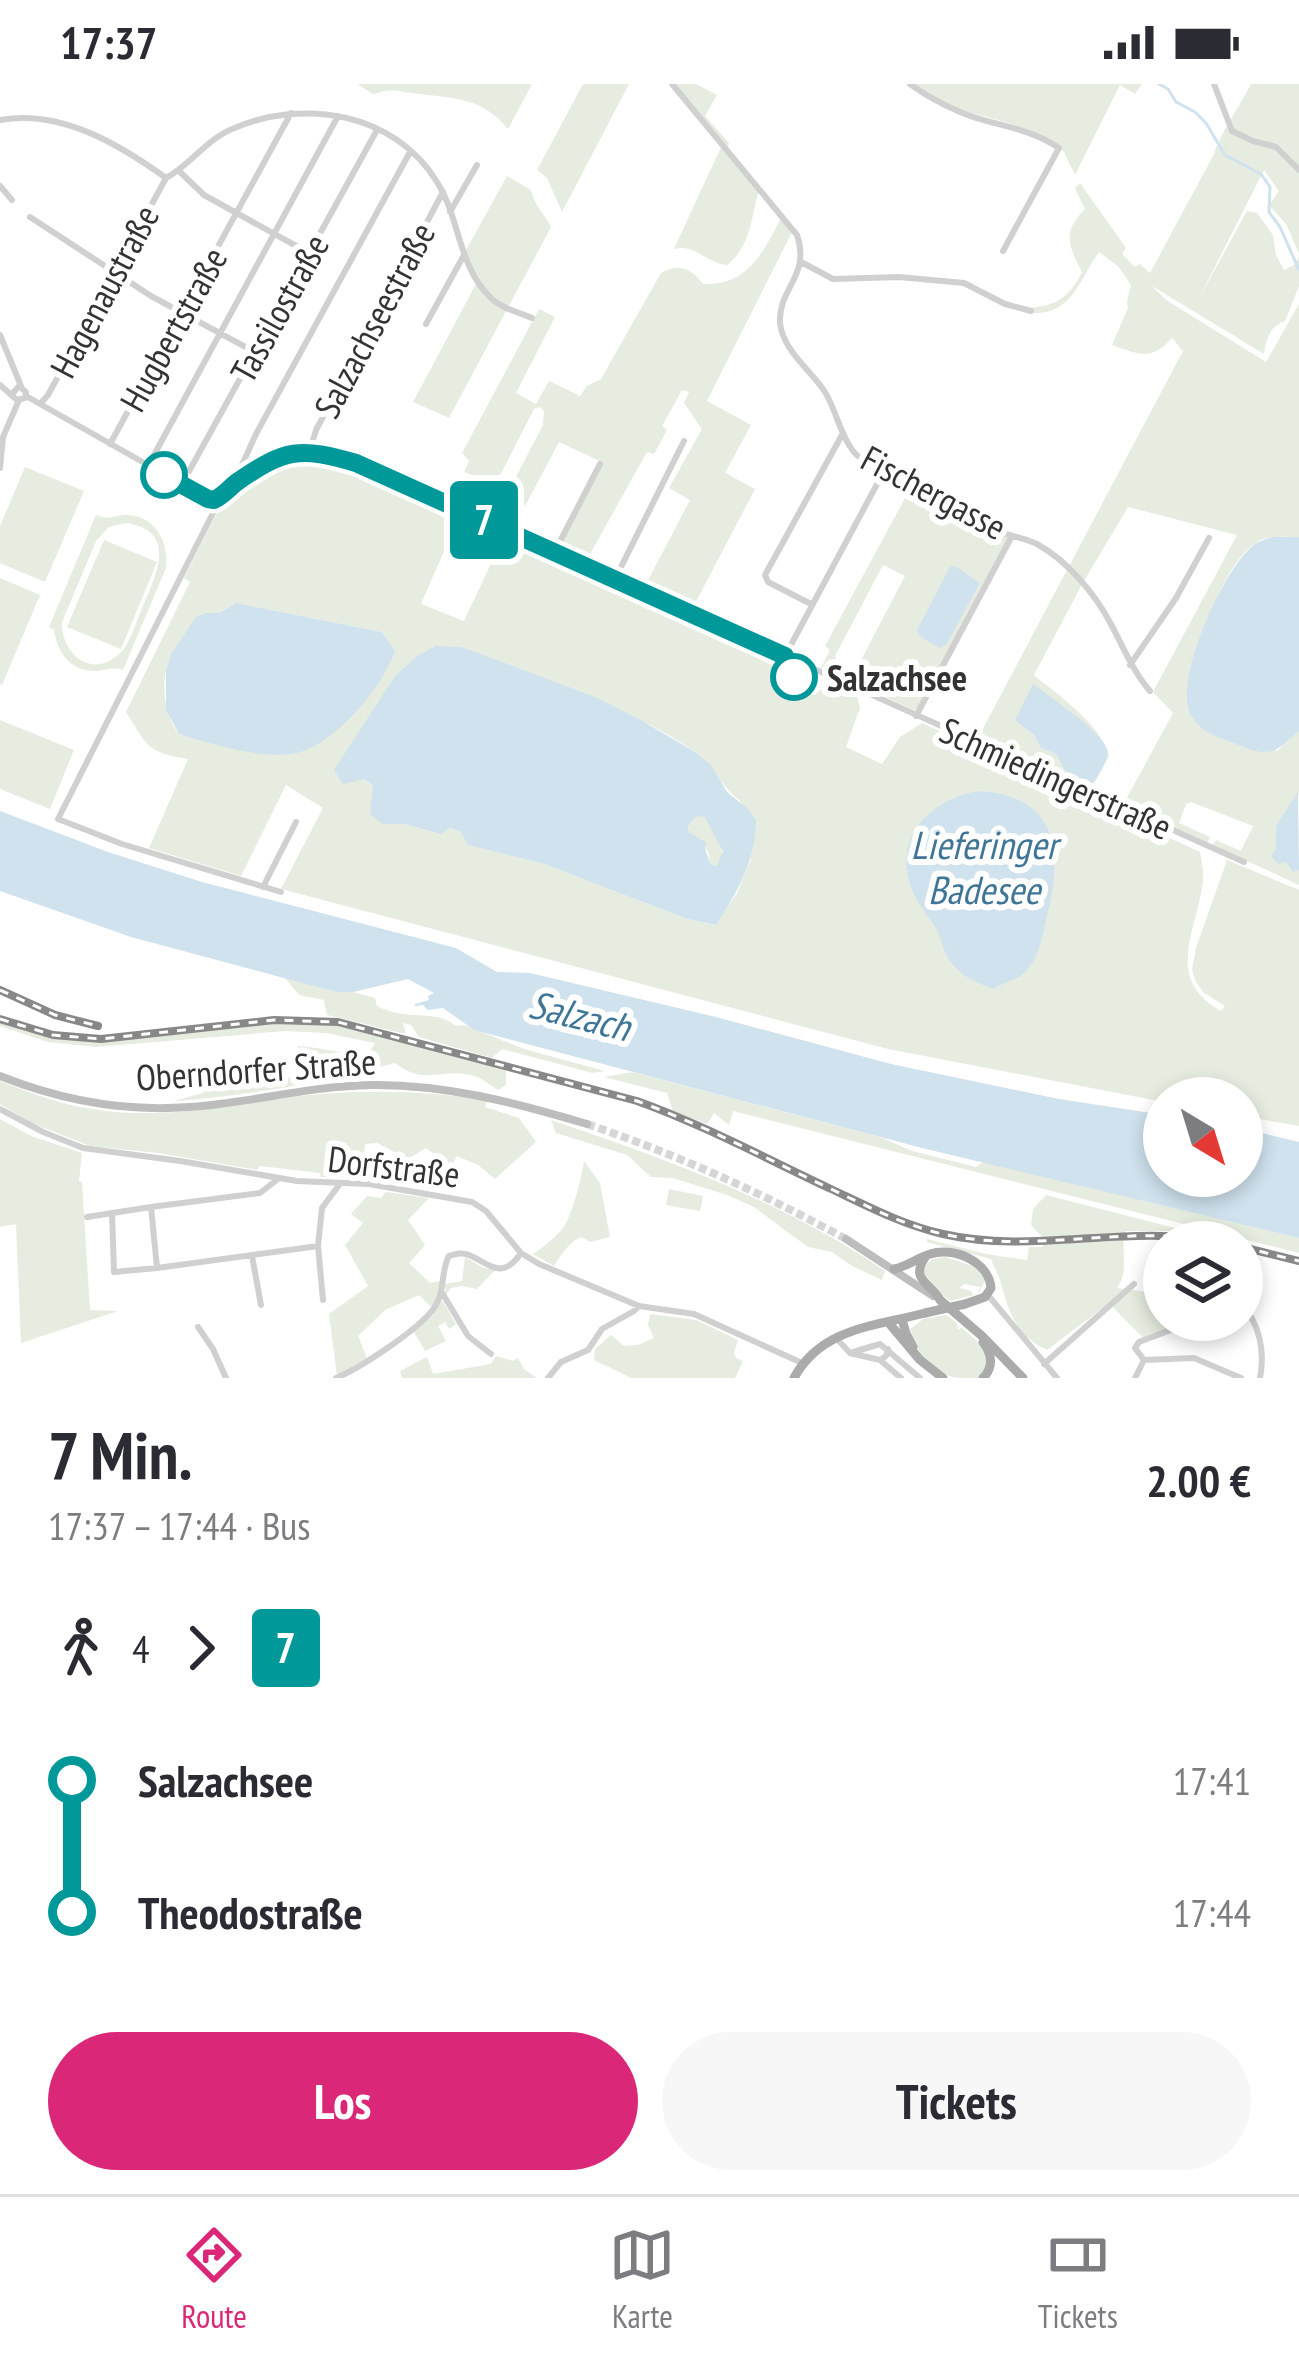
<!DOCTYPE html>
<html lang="de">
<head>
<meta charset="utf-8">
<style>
  :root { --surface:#fff; --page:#f7f7f7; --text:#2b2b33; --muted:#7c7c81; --line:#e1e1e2; --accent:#db2777 }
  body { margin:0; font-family:"PT Sans Narrow",sans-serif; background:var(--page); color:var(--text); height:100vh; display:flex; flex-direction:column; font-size:45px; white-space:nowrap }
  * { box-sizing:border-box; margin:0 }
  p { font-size:39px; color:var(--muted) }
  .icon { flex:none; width:66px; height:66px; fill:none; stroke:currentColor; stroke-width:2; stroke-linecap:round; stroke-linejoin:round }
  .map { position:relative; height:1294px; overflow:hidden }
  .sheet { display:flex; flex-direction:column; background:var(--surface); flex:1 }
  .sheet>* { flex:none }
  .badge { padding:0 24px; border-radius:9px; font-size:42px; line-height:78px }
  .needle { width:78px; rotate:142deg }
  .fabs { position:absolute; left:1143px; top:993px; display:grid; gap:24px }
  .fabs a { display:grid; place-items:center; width:120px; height:120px; border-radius:50%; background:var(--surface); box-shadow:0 6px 18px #0003; font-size:60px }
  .map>.badge { position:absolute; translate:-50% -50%; box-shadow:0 0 0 6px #fff }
  .legs { display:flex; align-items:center; gap:18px; height:132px; padding:0 48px; font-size:39px }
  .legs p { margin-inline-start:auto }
  .summary { display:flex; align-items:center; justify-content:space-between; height:204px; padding:0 48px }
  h1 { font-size:66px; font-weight:600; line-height:90px }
  .primary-button { display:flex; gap:24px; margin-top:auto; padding:24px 48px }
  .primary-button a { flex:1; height:138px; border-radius:72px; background:var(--accent); color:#fff; font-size:48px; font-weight:600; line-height:138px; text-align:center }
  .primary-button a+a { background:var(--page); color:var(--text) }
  ul { padding:0 48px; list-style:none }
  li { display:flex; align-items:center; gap:42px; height:132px; font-size:45px }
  li i { display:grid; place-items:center; width:18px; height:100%; margin:0 15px; background:currentColor }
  li i::after { content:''; width:30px; height:30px; margin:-15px; border:9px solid; border-radius:50%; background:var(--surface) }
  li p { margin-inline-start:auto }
  li:first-child i { background:linear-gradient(#0000 50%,currentColor 0) }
  li:last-child i { background:linear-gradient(currentColor 50%,#0000 0) }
  .status { display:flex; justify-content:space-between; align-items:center; height:84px; padding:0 60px; background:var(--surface); direction:ltr }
  .status svg { height:33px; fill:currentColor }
  .tab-bar { display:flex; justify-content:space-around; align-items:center; height:168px; border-top:3px solid var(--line); background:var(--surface); font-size:33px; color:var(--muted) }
  .tab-bar a { display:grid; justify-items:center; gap:6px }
  .tab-bar .selected { color:var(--accent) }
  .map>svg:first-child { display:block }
  .green { fill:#e6ecdf; fill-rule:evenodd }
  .water { fill:#cfe2ee; fill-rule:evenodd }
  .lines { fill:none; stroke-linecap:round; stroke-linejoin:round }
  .stream { stroke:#cfe2ee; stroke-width:3 }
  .secondary-tunnel { stroke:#d6d6d6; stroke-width:8; stroke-dasharray:8 4; stroke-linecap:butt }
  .minor { stroke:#d0d0d0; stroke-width:6 }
  .tertiary { stroke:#d0d0d0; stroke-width:6 }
  .secondary { stroke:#bdbdbd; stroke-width:8 }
  .primary { stroke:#ababab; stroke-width:9 }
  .rail-casing { stroke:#888; stroke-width:8 }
  .rail { stroke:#fff; stroke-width:3; stroke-dasharray:9; stroke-linecap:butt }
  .primary-bridge { stroke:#ababab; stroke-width:9 }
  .line-1-casing { stroke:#fff; stroke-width:27 }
  .line-1 { stroke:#009898; stroke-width:18 }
  .stop-1-dot { fill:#fff; stroke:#009898; stroke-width:6 }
  .labels { text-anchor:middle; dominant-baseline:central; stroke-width:12; stroke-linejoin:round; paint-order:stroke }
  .street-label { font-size:36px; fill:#333; stroke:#fff }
  .stop-label { font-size:36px; font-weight:bold; fill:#333; stroke:#fff; text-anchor:start }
  .water-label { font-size:39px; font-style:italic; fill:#3f7597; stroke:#fff }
</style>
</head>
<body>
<div class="status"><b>17:37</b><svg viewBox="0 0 49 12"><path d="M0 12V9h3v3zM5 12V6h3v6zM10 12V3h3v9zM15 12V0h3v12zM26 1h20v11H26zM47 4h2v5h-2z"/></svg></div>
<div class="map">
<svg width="1299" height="1294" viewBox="0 0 1299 1294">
  <rect width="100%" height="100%" fill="#fff"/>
  <path class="green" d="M357 0H532L508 45C484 15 456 14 420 10 397 8 397 3 373 10Z
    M583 0H629L562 128 547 94 537 86Z
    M675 0H696L717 11 705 32 729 59 728 63Z
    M912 0H1142L1135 10 1120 1 1075 91 1064 68 1047 55 1012 40 958 25Z
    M1251 0H1299V170L1286 140 1269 121 1279 107 1264 86 1197 218 1247 127 1257 129 1273 151 1276 171 1284 186 1296 180 1299 172V202L1285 237C1270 242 1266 255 1264 270L1152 202 1166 216 1266 278 1299 220V453C1286 453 1271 451 1259 457 1232 472 1218 514 1205 540L1277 667 1299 647V710L1276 742V765L1293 787 1299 786V801L1213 761 1216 756 1241 767 1253 742 1191 718 1186 720 1179 739 1210 753 1207 759 1123 721 1173 629 1153 608 1237 451 1128 423 1081 502 1034 591C1060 613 1100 639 1109 672L1091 706 978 654 1183 267 1172 254C1151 278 1139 270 1112 261L1128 224 1127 218 1131 201 1118 182 1099 168C1079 196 1072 232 1030 229L1025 224C1054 223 1069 215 1082 188 1069 162 1061 149 1085 125L1075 104 1080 99 1126 164 1122 170 1135 183 1140 180 1150 189 1213 72C1222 46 1238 25 1251 0ZM1033 650 1107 674 1092 700 1065 687 1056 670 1041 664Z
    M721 63 759 106C751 133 751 162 727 181 706 179 695 159 674 165Z
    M507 92 531 106C536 124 543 128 551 143L449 334 413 318 476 200 465 168Z
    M781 134 792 148 707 317 751 341 725 389 755 405 691 527 644 504 690 416 669 404 702 345 684 319 689 308 682 306 662 342 667 346 654 370 647 368 585 479 558 466 602 378 559 358 525 422 506 412 543 341 544 327 540 323 534 325 496 399 464 388 469 377 462 369 539 225 555 233 516 309 536 320 549 297 580 312 587 302 601 295 661 189C678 180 691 183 703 200 747 202 763 169 781 134Z
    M311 372 351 382 458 428 457 437 421 520 464 537 495 471 512 480 520 462 780 580 796 607 815 611 825 602 841 605 857 612 860 624 846 663 882 680 900 653 922 639 1200 768C1202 778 1204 788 1203 797 1197 847 1163 895 1221 927L1225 922 1203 908 1195 896 1192 885 1196 864 1227 776 1299 806V1042L1242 1032V1014H1164V1018L888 965 281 805 323 724 286 701 241 792 149 764 188 675C147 668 148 663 126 628L190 498 184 494 221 421 236 406 286 377ZM236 519 382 548 395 567 271 671 179 650C162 629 159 589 174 566 183 553 196 541 206 529H219ZM462 563C542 596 624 619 695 668 714 682 721 703 740 717L751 775 737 809 715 841 687 835 544 780 469 761 461 748 450 744 439 750 405 740H383L373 701 364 695 335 686 395 592Z
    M25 383 84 407 45 498 0 479V442Z
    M910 405 1008 454 918 624 914 626 850 597 905 492 883 481 835 572 837 576 831 589 821 584 830 566 825 562Z
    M96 431C110 437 113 431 127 431 156 432 169 459 166 484L123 586C111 582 106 587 93 587 69 586 57 567 54 546L49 543ZM126 439C182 447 153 497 140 529 134 543 130 561 118 571 90 595 61 569 62 538L96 457 109 443Z
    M104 456 157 478 121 565 67 543Z
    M0 494 40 511 2 601 0 600Z
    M0 636 74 666 50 725 0 705Z
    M695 732H705C713 749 731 763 717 783L711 782 708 767 688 748V744Z
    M285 894 336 908H353L375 914 377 922C407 938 434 924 456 942L464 941 524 965 605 987 592 989 502 965 492 974 419 953 411 941 403 939 406 950 327 931 324 916 299 911Z
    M0 938C104 977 187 940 291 938 326 937 357 945 390 954 429 964 468 973 506 984V1001L498 1006C489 1000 482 994 471 991 439 984 425 1002 395 979 323 998 248 1012 174 1017L203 1009 204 1004 294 993 298 962C319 963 351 972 368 970L375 959 326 949 285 947 96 963 48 958 0 942Z
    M632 988 880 1053 912 1067 976 1083 983 1078 1299 1154V1169L733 1027 729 1041 714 1029 707 1040 673 1027 667 1009 604 993Z
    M0 997C31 1009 64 1022 98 1026 173 1037 246 1017 320 1010 374 1006 433 1007 487 1017L485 1023 519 1034 536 1058 495 1095 478 1081 457 1072 451 1083 426 1064 408 1075 377 1059 365 1060 362 1093H321L320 1089 260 1082 257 1086 158 1069 90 1062 32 1039 0 1020Z
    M0 1035 31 1052 82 1069 79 1097 82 1098 90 1226 118 1227 21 1259 16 1140 0 1143Z
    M551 1036C664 1074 787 1119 885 1187L882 1196 852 1182 832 1168 808 1163 754 1123 727 1111 673 1094 651 1093 627 1071 556 1049Z
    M584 1077 600 1099 610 1153 590 1158 581 1153C569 1158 561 1171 554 1182L533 1170C539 1167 560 1149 563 1144 572 1132 582 1093 584 1077Z
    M669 1105 703 1112 700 1127 666 1121Z
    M386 1108 429 1114 408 1136 425 1161 409 1179 430 1199 440 1197 433 1225 419 1211 385 1226 358 1252 367 1274 337 1292 329 1230 368 1202 345 1161 363 1139 351 1130 367 1112 381 1114Z
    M1046 1111 1175 1144 1178 1147H1125C1120 1167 1130 1186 1117 1204L1164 1210V1236H1192L1143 1254 1109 1219 1047 1266C1018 1252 1010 1232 1002 1203 1000 1193 994 1184 991 1175L927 1158V1155L986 1170 1027 1176 1029 1163H1043L1042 1153 1031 1141 1033 1125Z
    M465 1173 483 1184 495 1186 477 1205 462 1202 451 1204 446 1210 444 1200 462 1197Z
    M945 1173 976 1183 985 1196 980 1207 977 1209 981 1203 964 1200 960 1204 971 1207 974 1211 951 1217C939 1209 924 1201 923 1185L932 1175Z
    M442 1216 456 1240 449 1245 445 1238 438 1242 446 1257 425 1267 413 1246 432 1232Z
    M650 1230 696 1236 738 1256 734 1269 736 1274 743 1277 735 1294H631L594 1276 595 1265 611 1251 624 1262 638 1261 654 1254 648 1241Z
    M946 1231 957 1239 958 1245 962 1244 984 1263 988 1281 979 1294C972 1294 965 1294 958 1294 935 1291 912 1266 910 1245L923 1235Z
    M496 1272 513 1277 518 1274 524 1285 537 1294H402L400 1287 427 1273 433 1290 491 1280Z"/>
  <path class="water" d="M1272 453H1299V647C1273 672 1267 673 1234 659 1217 653 1198 647 1190 629 1174 594 1225 481 1255 460 1259 457 1267 455 1272 453Z
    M955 482 980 499 946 561 939 564 920 552 917 546 950 483Z
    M236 519 382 548 395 567C382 604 332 665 291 670 255 674 213 660 179 650L166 626V586L171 570 196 533 206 529H219Z
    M436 562 462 563 595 613 641 636 695 668 711 681 727 708 748 725 756 736C756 776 737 809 716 841L687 835 544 780 468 761 461 748 450 744 440 750 405 740H383L370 730 373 701 364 695 343 700 334 686 395 592 417 572ZM704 732 723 767 717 782 711 781 705 765 706 758 688 748V743L695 733Z
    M1033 600C1050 613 1100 646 1107 665 1111 675 1097 691 1092 700L1065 687 1056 670 1041 664 1033 650 1015 636Z
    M978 707C1061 712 1063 771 1046 836 1042 854 1039 874 1025 888 1016 897 1003 898 993 905 971 896 953 889 944 865 942 861 940 851 938 848 931 834 919 823 913 808 891 756 928 716 978 707Z
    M1298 708 1299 786 1293 788 1286 778 1278 780 1271 772 1276 765V742Z
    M0 727 108 768 202 798 456 864 497 888 530 889 716 933 891 980 1059 1015 1164 1031V1092H1242V1044L1299 1058V1154L922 1064 474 946 443 924 428 926 423 921 415 922V920L429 916 428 912 434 909 408 895 353 908H336L131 853 0 807Z"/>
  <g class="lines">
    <path class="stream" d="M1159 0 1168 5 1176 18 1195 28 1206 39 1225 71 1261 90 1270 103 1269 128 1280 143 1299 186"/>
    <path class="secondary-tunnel" d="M587 1040C678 1071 762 1109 846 1155"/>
    <path class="minor" d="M672 0 797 151C811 192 778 204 780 239 783 267 811 286 825 308 836 326 840 350 853 367 861 377 872 382 883 389L1001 448C1013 453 1025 454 1037 460 1068 477 1096 511 1112 542 1124 565 1133 587 1150 607
      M910 0C925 11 944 21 960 28 995 43 1024 41 1059 64L1003 167
      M1214 0 1232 47 1253 57 1276 63 1299 86
      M0 36C60 25 119 60 166 94 190 81 206 56 232 45 303 14 394 28 437 98 460 134 458 183 491 214 502 225 519 228 532 234
      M179 87 204 111 309 169
      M0 102 12 116
      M450 128 477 81
      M30 133 151 212 255 268
      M801 178 833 195 899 193 964 199 1005 220 1031 227
      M426 240 464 171
      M41 319 48 311 166 94
      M110 360 291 29
      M310 366 316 346 443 108
      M148 382 338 32
      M0 384 3 353 19 316
      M182 400 377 46
      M233 401 256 350 410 68
      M214 416V427L58 735 122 760 281 808
      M554 469 600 380
      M614 497 684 357
      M811 520 768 498 765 491 843 349
      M785 572 883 389
      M1130 581 1176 514 1209 454
      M916 632 1012 452
      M263 803 296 738
      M0 1025 43 1048 83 1064 180 1077 297 1097 369 1100 472 1118 486 1127 521 1169 539 1180 639 1222 694 1230 802 1279
      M278 1095 260 1109 151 1123 157 1184 318 1162 322 1124 339 1101
      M112 1129 114 1188 157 1184
      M87 1133 151 1123
      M318 1162 323 1216
      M252 1172 261 1221
      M441 1207 468 1252 491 1270
      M988 1211 1057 1294
      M1242 1221C1260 1240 1265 1268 1260 1294
      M1197 1236 1139 1258 1135 1264 1144 1276 1194 1274 1241 1294
      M198 1243 213 1265 226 1294
      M837 1255 850 1269 880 1276 886 1272 888 1265
      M853 1268 880 1260 920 1294
      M880 1276 901 1294
      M1044 1280 1134 1200
      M336 1294C360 1284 427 1241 437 1219 445 1203 441 1186 449 1172 456 1170 462 1168 469 1171 490 1180 502 1197 521 1169
      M548 1294 561 1278 588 1266 602 1245 634 1227 639 1222
      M1135 1294 1144 1276"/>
    <path class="tertiary" d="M0 251 21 302
      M0 301 17 316 25 314 26 308 19 302 13 309
      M26 312 208 415C223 415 227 405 239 397 290 364 298 362 356 379L1244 778"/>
    <path class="secondary" d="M0 992C60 1016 124 1028 189 1023 250 1019 309 1002 371 1001 446 1000 516 1019 587 1040
      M846 1155 933 1212"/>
    <path class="primary" d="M926 1172C909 1196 930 1198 940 1216L982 1252 1023 1294
      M894 1185C908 1182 917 1174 930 1170 954 1162 989 1178 991 1204L985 1213 965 1220
      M902 1235 906 1250 913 1263
      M888 1238 920 1276 943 1294
      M983 1258C992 1270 994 1283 983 1294
      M794 1294C821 1244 875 1242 925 1229"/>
    <g class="rail-casing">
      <path id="rail" d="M0 906 55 931 98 942
        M0 935 53 951 101 955 274 936 338 938 637 1017C704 1041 767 1075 831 1105 867 1122 903 1141 943 1150 1034 1171 1128 1139 1219 1158
        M1242 1163 1299 1177"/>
    </g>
    <use href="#rail" class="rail"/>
    <path class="primary-bridge" d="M925 1229 965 1220"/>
  </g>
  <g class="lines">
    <g class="line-1-casing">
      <path id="line-1" d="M164 391 208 415 214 416C224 411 229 404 237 398 286 364 300 363 356 379L785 572 784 576 794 593"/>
    </g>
    <use href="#line-1" class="line-1"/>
  </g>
  <g class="stop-1-dot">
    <circle cx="164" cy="391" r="21"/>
    <circle cx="794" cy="593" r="21"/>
  </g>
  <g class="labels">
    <g class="street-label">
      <text transform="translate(104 207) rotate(-62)">Hagenaustraße</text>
      <text transform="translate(279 224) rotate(-61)">Tassilostraße</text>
      <text transform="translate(374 236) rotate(-62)">Salzachseestraße</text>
      <text transform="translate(173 245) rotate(-61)">Hugbertstraße</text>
      <text transform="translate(934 408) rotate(28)">Fischergasse</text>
      <text transform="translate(1056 694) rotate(24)">Schmiedingerstraße</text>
      <text transform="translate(256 985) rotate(-4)">Oberndorfer Straße</text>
      <text transform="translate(394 1082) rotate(7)">Dorfstraße</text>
    </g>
    <g class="stop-label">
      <text x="827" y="593">Salzachsee</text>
    </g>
    <g class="water-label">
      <text x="984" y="760">Lieferinger<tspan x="984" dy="45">Badesee</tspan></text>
      <text transform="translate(580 931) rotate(14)">Salzach</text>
    </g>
  </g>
</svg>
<div class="fabs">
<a><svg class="needle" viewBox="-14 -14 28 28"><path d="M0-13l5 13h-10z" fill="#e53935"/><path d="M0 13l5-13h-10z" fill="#7c7c81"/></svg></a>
<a><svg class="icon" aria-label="layers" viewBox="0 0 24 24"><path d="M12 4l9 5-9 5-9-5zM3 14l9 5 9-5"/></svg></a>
</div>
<b class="badge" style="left:484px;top:436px;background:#009898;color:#fff">7</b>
</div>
<section class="sheet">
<div class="summary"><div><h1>7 Min.</h1><p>17:37 – 17:44 · Bus</p></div><b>2.00 €</b></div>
<div class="legs"><svg class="icon" aria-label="walk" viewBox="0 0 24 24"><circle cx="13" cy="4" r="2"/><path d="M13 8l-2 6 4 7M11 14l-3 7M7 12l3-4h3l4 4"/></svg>4<svg class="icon" aria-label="forward" viewBox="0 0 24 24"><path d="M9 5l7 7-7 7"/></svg><b class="badge" style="background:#009898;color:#fff">7</b></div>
<ul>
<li><i style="color:#009898"></i><b>Salzachsee</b><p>17:41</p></li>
<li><i style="color:#009898"></i><b>Theodostraße</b><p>17:44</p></li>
</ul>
<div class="primary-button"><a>Los</a><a>Tickets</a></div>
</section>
<nav class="tab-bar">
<a class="selected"><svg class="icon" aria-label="directions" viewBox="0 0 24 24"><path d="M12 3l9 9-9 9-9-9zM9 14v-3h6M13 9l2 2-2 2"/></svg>Route</a>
<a><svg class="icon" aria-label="map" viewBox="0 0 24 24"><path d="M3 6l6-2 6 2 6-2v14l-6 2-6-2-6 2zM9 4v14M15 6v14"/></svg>Karte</a>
<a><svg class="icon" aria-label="tickets" viewBox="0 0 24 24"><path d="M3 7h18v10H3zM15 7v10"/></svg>Tickets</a>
</nav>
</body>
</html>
